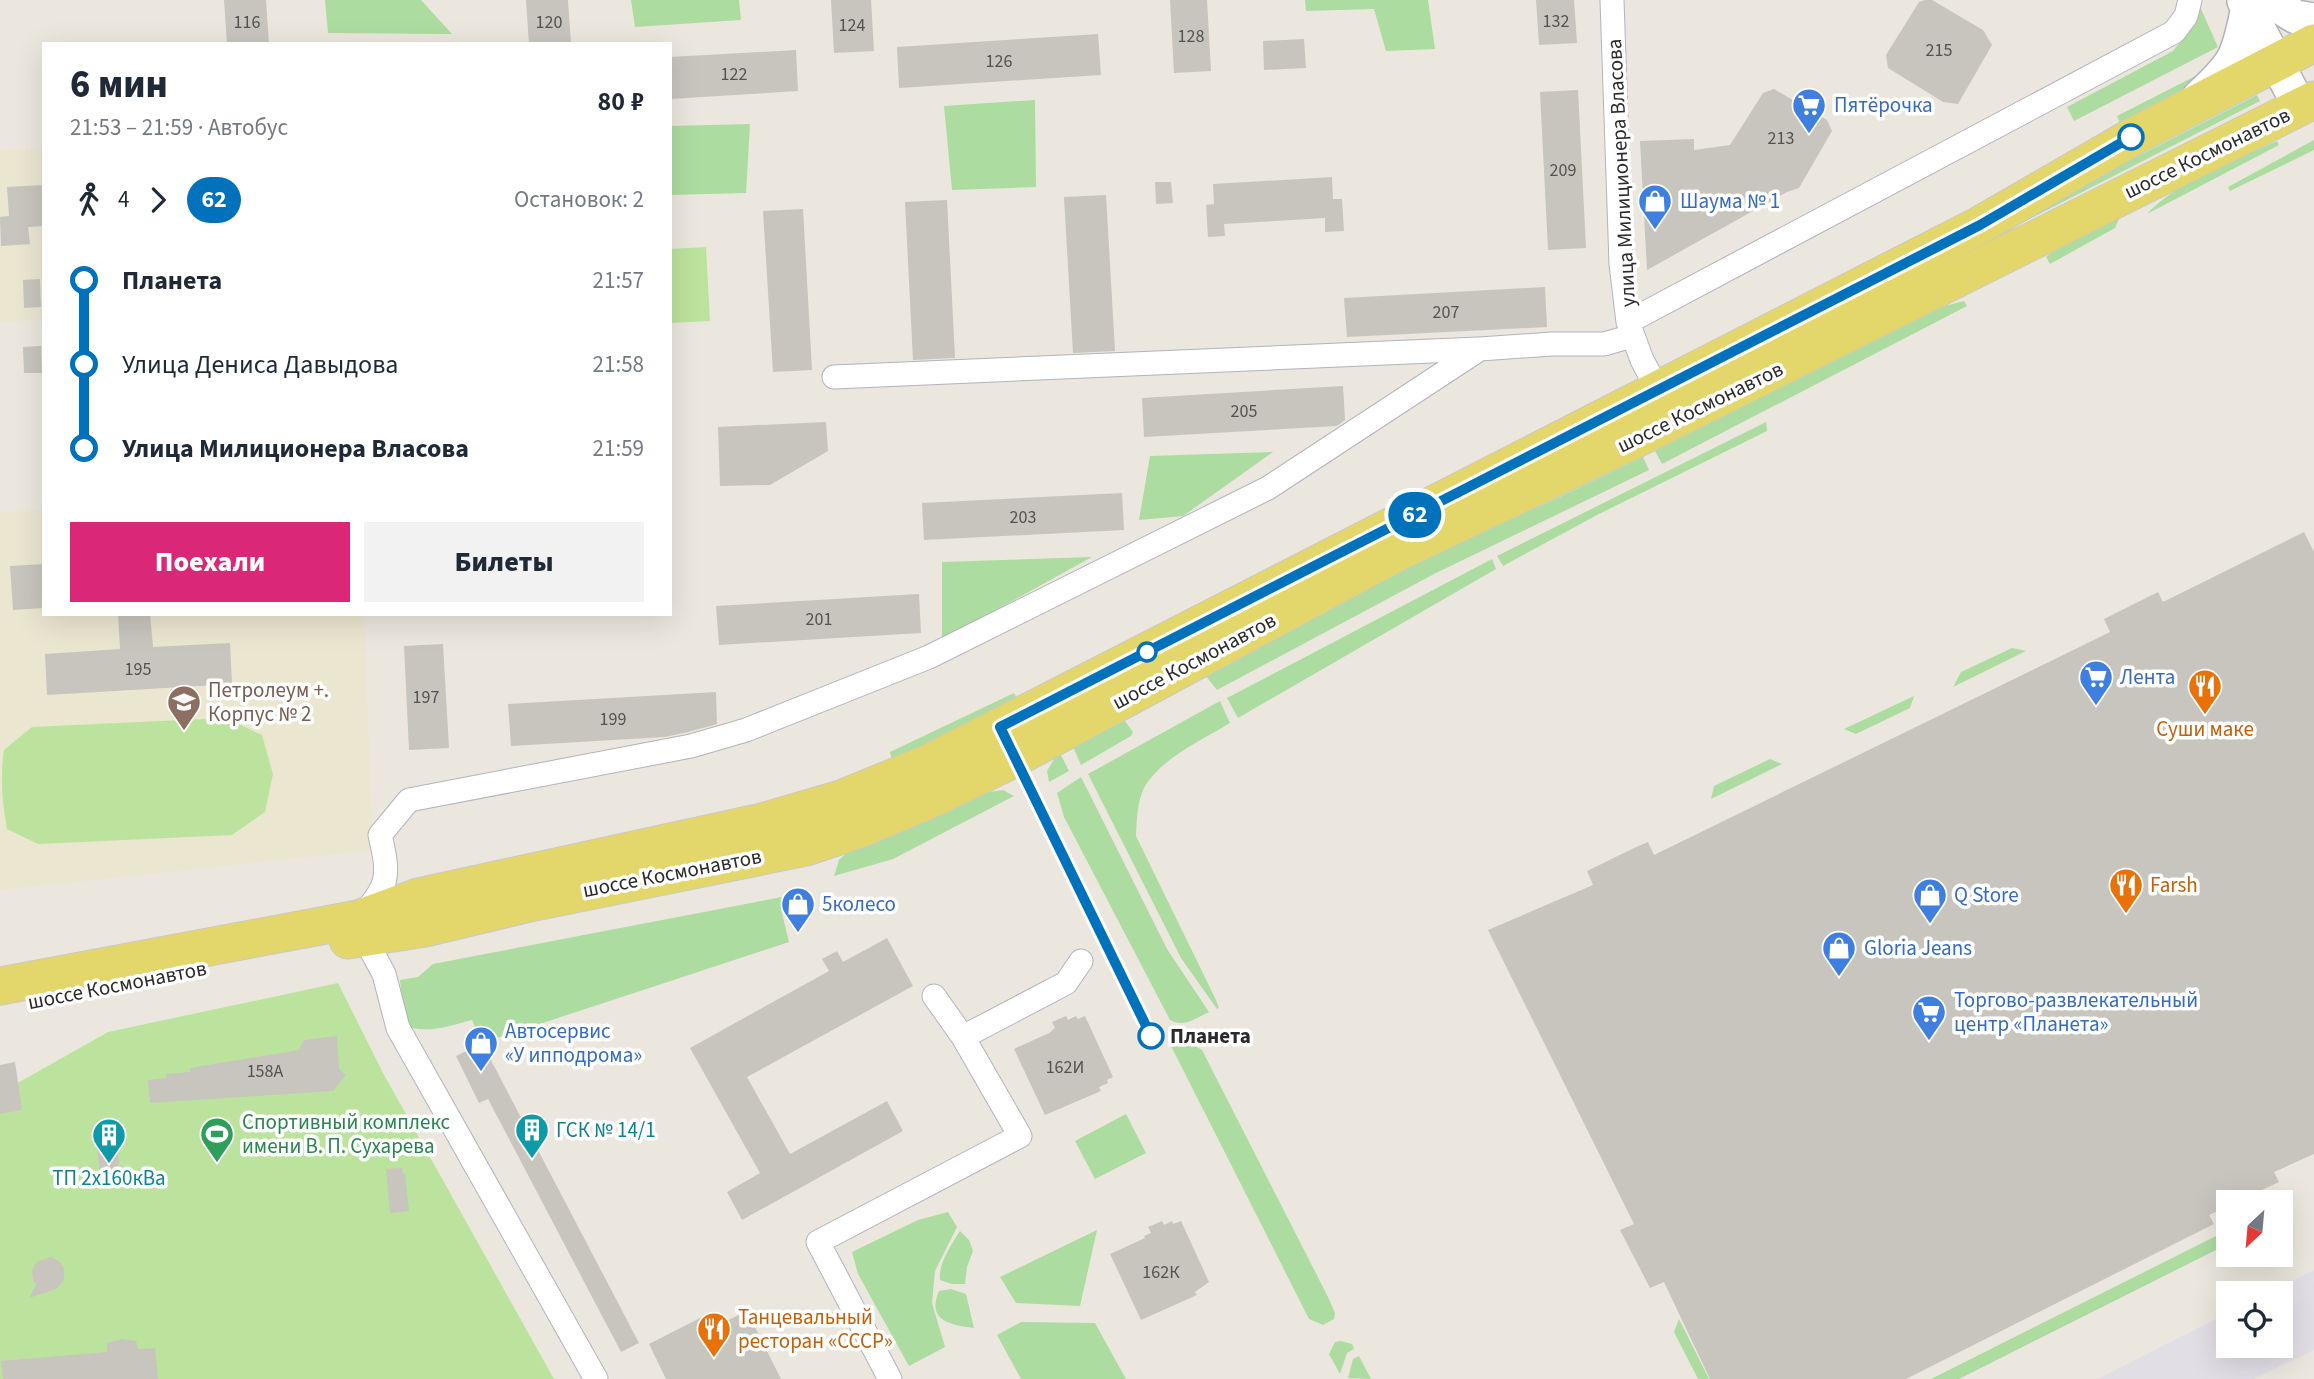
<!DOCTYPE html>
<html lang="ru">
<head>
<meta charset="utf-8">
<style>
  :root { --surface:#fff; --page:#f2f2f3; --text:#1f2937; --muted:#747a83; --accent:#db2777 }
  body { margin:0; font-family:"Source Sans 3",sans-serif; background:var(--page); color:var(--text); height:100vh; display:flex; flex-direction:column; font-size:26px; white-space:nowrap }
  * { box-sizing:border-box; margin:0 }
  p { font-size:23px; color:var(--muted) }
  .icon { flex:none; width:38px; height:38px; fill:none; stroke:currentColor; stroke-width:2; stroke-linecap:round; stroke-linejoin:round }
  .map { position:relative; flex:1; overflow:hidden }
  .sheet { position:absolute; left:42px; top:42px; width:630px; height:574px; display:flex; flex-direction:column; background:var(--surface); border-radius:0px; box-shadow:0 7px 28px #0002 }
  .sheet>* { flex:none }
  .badge { padding:0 14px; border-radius:23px; font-size:24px; line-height:46px }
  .needle { width:46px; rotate:206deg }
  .fabs { position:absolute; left:2216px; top:1190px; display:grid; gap:14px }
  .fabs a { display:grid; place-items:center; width:77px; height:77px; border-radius:0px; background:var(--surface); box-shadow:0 7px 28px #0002; font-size:35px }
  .map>.badge { position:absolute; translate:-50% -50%; box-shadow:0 0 0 4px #fff }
  .legs { display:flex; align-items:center; gap:10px; height:77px; padding:0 28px; font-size:23px }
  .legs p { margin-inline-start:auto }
  .summary { display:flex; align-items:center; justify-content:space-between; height:119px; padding:0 28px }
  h1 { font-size:38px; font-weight:800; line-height:52px }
  .cta { display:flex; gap:14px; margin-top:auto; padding:14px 28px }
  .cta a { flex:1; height:80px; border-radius:0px; background:var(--accent); color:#fff; font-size:28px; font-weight:800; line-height:80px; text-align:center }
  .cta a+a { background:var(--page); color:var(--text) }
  ul { padding:0 28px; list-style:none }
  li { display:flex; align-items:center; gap:24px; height:84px; font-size:26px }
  li i { display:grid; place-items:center; width:10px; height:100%; margin:0 9px; background:currentColor }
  li i::after { content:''; width:18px; height:18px; margin:-9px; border:5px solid; border-radius:50%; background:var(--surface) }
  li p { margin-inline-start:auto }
  li:first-child i { background:linear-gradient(#0000 50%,currentColor 0) }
  li:last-child i { background:linear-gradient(currentColor 50%,#0000 0) }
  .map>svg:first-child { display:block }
  .industrial { fill:#e1dee5 }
  .education { fill:#ebe6d0 }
  .green { fill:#addca0 }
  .pitch { fill:#bce39d }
  .building { fill:#c7c5bd }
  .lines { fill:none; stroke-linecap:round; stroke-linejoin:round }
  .street-casing { stroke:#b2b3bd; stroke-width:25 }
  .secondary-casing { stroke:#b2b3bd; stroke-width:36 }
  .primary-casing { stroke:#c8c8c8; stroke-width:39 }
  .street { stroke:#fff; stroke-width:23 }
  .secondary { stroke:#fff; stroke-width:33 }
  .primary { stroke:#e3d76b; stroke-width:37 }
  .line-1-casing { stroke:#fff; stroke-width:16 }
  .line-1 { stroke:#0072bc; stroke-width:10 }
  .stop-1-dot { fill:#fff; stroke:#0072bc; stroke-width:3.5 }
  .labels { text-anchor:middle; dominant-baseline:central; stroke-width:7; stroke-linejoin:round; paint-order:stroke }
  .number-label { font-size:18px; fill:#525250 }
  .shop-label { font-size:21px; fill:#366cbe; stroke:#fff; text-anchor:start }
  .street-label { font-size:21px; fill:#2b2b2b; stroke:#fff }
  .education-label { font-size:21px; fill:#785e54; stroke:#fff; text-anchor:start }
  .food-label { font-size:21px; fill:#c56008; stroke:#fff; text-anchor:start }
  .stop-label { font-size:21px; font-weight:bold; fill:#2b2b2b; stroke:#fff; text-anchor:start }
  .leisure-label { font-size:21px; fill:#27864d; stroke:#fff; text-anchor:start }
  .culture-label { font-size:21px; fill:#0d838f; stroke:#fff; text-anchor:start }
</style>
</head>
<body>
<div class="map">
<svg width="2314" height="1379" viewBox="0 0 2314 1379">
  <rect width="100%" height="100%" fill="#ebe7de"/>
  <path class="industrial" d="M2314 1270V1350L2253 1379H2098L2228 1313V1346H2280V1293H2268Z"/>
  <path class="education" d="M44 149V320L0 322V150Z
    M44 510V614H364L373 850 0 890V512Z"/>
  <path class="green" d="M325 0H421L452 34 328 33Z
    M631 0H739L741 20 635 27Z
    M1305 0H1428L1435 49 1386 51 1374 9 1306 11Z
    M2192 7 2201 9 2218 47 2074 121 2067 107 2173 51 2189 31Z
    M2217 65 2210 76 2120 124 2117 116Z
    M2257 95 2260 101 1688 394 1686 389Z
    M1035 100 1036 187 952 190 944 106Z
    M750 124 746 193 670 195V126Z
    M2314 140V150L2230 191 2228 187Z
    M2277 141 2279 145 2147 214C2176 182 2237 160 2277 141Z
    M2125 205 2115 228 2050 264 2046 257 2093 219Z
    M1964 301 1967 306 1662 464 1655 451 1909 315Z
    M1766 422 1767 431 1597 515 1503 566 1497 556Z
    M1273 452 1183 516 1139 520 1150 456Z
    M1643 457 1649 470 1436 573 1217 690 1205 675 1443 545 1547 503Z
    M1092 557 942 640V562Z
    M1492 559 1496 569 1238 718 1227 698Z
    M2012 648 2026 651 1953 687 1961 672Z
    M1014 693 1018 701 892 760 890 752Z
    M1914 696 1910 708 1856 734 1844 729Z
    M1220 701 1230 723C1202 740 1166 756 1147 783 1137 797 1137 820 1136 836L1216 1000 1219 1008 1217 1009 1181 958 1088 774Z
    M1125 721 1133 732 1131 736 1081 765 1071 742Z
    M1059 751 1069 771 1049 782 1047 771Z
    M1770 759 1782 764 1711 799 1714 786Z
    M1081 777 1167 949 1209 1012C1196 1018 1184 1028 1170 1020L1064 817 1057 793Z
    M1003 790 1014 796 893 859 834 876 839 860 851 849 924 821 989 792Z
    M808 892 811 901 781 909 789 942 482 1043 472 1020C449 1026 428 1034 405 1026L400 980 418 977 433 964Z
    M1187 1041 1202 1050 1328 1297 1335 1313 1334 1319 1323 1325 1309 1319 1171 1046Z
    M1126 1114 1146 1153 1095 1179 1075 1141Z
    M948 1212 957 1227 935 1271 932 1303 945 1347 909 1366 858 1274 852 1252 918 1220Z
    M1097 1230 1080 1306 1016 1303 1000 1277Z
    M2228 1230V1235L2218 1249 1959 1379H1931Z
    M960 1231 969 1240 973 1251 967 1267 965 1284H952L940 1280C938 1264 951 1245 960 1231Z
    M951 1289 966 1294 974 1328C951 1325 926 1321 939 1291Z
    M1679 1319 1709 1379H1698L1674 1332Z
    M1021 1322 1095 1323 1126 1379H1021L997 1335Z
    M1341 1341 1352 1344 1354 1349 1347 1353 1340 1374 1329 1354 1335 1342Z
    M1359 1356 1371 1379 1348 1378 1353 1359Z"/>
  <path class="pitch" d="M706 247 710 321 670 323V249Z
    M226 718 262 735 273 774 265 812 232 835 38 844 7 829C2 801 0 778 4 750L32 727Z
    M338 983 383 1073 554 1379H0V1093L108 1032Z"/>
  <path class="building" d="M224 0H266L269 44H227Z
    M526 0H568L571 44H529Z
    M831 0H871L874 51 834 53Z
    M1170 0H1207L1211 71 1174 73Z
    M1536 0H1574L1577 43 1539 45Z
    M1925 0H1932L1983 30 1992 45 1958 104 1943 102 1888 68 1886 55 1919 2Z
    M1098 34 1101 75 899 88 897 47Z
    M1304 39 1306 68 1264 70 1263 41Z
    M796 50 798 91 670 99V57Z
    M1774 89 1827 120 1832 131 1799 188 1787 192 1647 270 1640 141 1694 139V150L1730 145 1763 93Z
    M1578 90 1586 248 1548 250 1540 92Z
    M1332 177 1333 199H1342L1344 231 1325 232V218L1224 224 1225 236 1208 237 1206 205 1214 204 1213 184Z
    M1155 182H1171L1173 203 1156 204Z
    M44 185V226L28 227 30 244 1 246 0 217 9 216 7 187Z
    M1106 195 1115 351 1073 353 1064 197Z
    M947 200 955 358 913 360 905 202Z
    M803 209 812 370 773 372 763 211Z
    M40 279 41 307 24 308 23 280Z
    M1545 287 1547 327 1347 337 1344 298Z
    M41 346 42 373H24L23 347Z
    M1343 386 1345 420 1337 426 1144 437 1142 398Z
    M826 422 828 451 770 485 720 486 718 427Z
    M1122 493 1124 530 924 540 922 503Z
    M2304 532 2314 552V1154L2274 1172 2279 1182 2236 1202H2228V1206L2209 1215 2214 1224 1906 1379H1710L1664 1282 1650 1288 1620 1230 1634 1224 1488 930 1593 885 1587 871 1634 848 1648 842 1654 855 2110 632 2104 619 2158 592 2163 602Z
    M44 564V608L13 610 10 566Z
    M919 594 921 633 719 645 716 606Z
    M118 614H150L153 647 230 643 232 684 47 695 45 654 120 649Z
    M443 644 449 748 409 750 404 646Z
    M716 692 717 724 688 732 665 737 511 746 508 704Z
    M887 938 913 986 747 1077 790 1154 887 1101 903 1131 742 1220 727 1192 760 1173 690 1048 829 971 822 959 837 951 843 962Z
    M1066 1016 1068 1020 1076 1016 1078 1019 1085 1016 1113 1077 1107 1080 1108 1083 1099 1087 1101 1091 1045 1115 1014 1049 1049 1033 1055 1028 1052 1022Z
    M337 1036 339 1069 346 1075 333 1091 150 1103 148 1080 166 1078V1074L190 1072V1068L299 1050 304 1040Z
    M482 1043 639 1343 621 1352 488 1099 479 1103 456 1056Z
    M15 1062 22 1110 0 1114V1065Z
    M117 1144 121 1184 101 1186 97 1146Z
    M402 1168 403 1174H405L409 1211 390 1213 386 1169Z
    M1162 1221 1164 1225 1172 1221 1173 1224 1181 1221 1209 1282 1195 1292 1197 1295 1141 1320 1110 1254 1145 1238 1144 1236 1151 1233 1148 1227Z
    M51 1257 60 1262 64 1268V1280L56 1289 29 1298 36 1285 33 1280 32 1270 35 1264 39 1261Z
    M747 1311 781 1379H666L649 1344 702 1317 708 1330Z
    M122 1339 136 1341 138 1349 155 1348 158 1379H3L1 1361 107 1352V1343Z"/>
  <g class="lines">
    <g class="street-casing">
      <path id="street" d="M1612 0 1621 264 1628 322 1642 360 1664 401
        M1628 322 2174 32 2186 16 2190 0
        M834 377 1478 349
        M963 1037 1066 983 1081 961
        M596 1379 398 1028 384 974 364 937 358 919C389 887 390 877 380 835L409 800 691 746 746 730 929 657 1268 488 1480 349 1552 344H1604L1632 336
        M890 1379 818 1242 1020 1136 963 1037 934 996"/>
    </g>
    <g class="secondary-casing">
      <path id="secondary" d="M2268 0 2296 17 2314 20
        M2244 1 2300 107
        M2199 97C2234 65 2238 58 2247 11"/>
    </g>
    <g class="primary-casing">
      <path id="primary" d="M348 940 425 928 525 904 806 847 860 829 936 797 1015 758 1400 551 1640 437 2314 100
        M0 986 358 919 418 897 762 822 841 799 927 764 1980 225 2134 136 2314 43"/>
    </g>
    <use href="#street" class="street"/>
    <use href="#secondary" class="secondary"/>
    <use href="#primary" class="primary"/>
  </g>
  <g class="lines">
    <g class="line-1-casing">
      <path id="line-1" d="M1151 1036 1000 727 1980 225 2131 137"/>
    </g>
    <use href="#line-1" class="line-1"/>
  </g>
  <defs>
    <g id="supermarket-pin" transform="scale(1.75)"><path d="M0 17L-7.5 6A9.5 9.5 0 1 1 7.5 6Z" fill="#3f7fe0" stroke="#fff"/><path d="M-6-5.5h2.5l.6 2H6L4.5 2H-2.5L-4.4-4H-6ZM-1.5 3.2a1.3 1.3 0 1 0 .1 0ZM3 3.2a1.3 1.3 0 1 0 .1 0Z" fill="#fff"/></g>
    <g id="shop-pin" transform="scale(1.75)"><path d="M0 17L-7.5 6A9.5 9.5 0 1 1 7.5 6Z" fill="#3f7fe0" stroke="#fff"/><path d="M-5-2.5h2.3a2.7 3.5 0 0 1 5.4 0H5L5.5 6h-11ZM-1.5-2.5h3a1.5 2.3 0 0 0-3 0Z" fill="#fff"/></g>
    <g id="restaurant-pin" transform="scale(1.75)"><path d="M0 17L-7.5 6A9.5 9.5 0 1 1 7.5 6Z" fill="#e8710a" stroke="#fff"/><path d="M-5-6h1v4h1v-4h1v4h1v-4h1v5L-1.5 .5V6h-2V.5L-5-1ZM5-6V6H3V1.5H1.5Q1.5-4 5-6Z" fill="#fff"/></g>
    <g id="school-pin" transform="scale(1.75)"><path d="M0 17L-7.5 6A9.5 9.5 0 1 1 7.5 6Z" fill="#8d6e63" stroke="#fff"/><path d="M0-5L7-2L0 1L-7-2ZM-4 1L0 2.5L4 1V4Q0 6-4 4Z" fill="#fff"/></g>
    <g id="building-pin" transform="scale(1.75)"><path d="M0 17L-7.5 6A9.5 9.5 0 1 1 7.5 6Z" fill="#0f9aa8" stroke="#fff"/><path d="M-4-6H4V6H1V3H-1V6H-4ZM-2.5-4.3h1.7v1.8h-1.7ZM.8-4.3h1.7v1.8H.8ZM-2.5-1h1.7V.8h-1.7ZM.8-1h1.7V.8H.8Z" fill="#fff"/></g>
    <g id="stadium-pin" transform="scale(1.75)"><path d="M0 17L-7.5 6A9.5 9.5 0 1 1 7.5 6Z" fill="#2e9e5b" stroke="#fff"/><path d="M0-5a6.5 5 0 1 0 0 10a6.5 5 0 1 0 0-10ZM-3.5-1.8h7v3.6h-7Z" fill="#fff"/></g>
  </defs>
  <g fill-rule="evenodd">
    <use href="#supermarket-pin" x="1809" y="105"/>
    <use href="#shop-pin" x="1655" y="201"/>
    <use href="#supermarket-pin" x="2096" y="677"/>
    <use href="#restaurant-pin" x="2205" y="686"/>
    <use href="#school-pin" x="184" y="702"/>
    <use href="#restaurant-pin" x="2126" y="885"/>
    <use href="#shop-pin" x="1930" y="895"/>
    <use href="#shop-pin" x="798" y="904"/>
    <use href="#shop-pin" x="1839" y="948"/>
    <use href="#supermarket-pin" x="1929" y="1012"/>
    <use href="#shop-pin" x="481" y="1043"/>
    <use href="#building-pin" x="532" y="1130"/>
    <use href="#stadium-pin" x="217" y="1134"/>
    <use href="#building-pin" x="109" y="1135"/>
    <use href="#restaurant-pin" x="714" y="1329"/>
  </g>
  <g class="stop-1-dot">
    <circle cx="2131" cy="137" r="12"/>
    <circle cx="1147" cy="652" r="9"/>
    <circle cx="1151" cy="1036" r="12"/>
  </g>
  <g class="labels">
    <g class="number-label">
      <text x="1556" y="21">132</text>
      <text x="247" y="22">116</text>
      <text x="549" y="22">120</text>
      <text x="852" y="25">124</text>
      <text x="1191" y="36">128</text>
      <text x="1939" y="50">215</text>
      <text x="999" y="61">126</text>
      <text x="734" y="74">122</text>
      <text x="1781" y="138">213</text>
      <text x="1563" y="170">209</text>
      <text x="1446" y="312">207</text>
      <text x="1244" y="411">205</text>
      <text x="1023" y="517">203</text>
      <text x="819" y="619">201</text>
      <text x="138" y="669">195</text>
      <text x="426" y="697">197</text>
      <text x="613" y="719">199</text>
      <text x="1065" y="1067">162И</text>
      <text x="265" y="1071">158А</text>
      <text x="1161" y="1272">162К</text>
    </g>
    <g class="shop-label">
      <text x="1834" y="105">Пятёрочка</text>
      <text x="1680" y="201">Шаума № 1</text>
      <text x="2120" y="677">Лента</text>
      <text x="1954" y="895">Q Store</text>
      <text x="822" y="904">5колесо</text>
      <text x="1864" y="948">Gloria Jeans</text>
      <text x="1954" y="1000">Торгово-развлекательный<tspan x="1954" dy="24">центр «Планета»</tspan></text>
      <text x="505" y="1031">Автосервис<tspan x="505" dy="24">«У ипподрома»</tspan></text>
    </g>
    <g class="street-label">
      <text transform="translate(2207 153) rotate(-26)">шоссе Космонавтов</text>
      <text transform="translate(1621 173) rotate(-93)">улица Милиционера Власова</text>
      <text transform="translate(1700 407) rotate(-26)">шоссе Космонавтов</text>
      <text transform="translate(1194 661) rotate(-28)">шоссе Космонавтов</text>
      <text transform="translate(672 873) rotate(-11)">шоссе Космонавтов</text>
      <text transform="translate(117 985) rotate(-11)">шоссе Космонавтов</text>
    </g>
    <g class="education-label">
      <text x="208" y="690">Петролеум +.<tspan x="208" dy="24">Корпус № 2</tspan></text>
    </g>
    <g class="food-label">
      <text x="2205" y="729" text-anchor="middle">Суши маке</text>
      <text x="2150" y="885">Farsh</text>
      <text x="738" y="1317">Танцевальный<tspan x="738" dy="24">ресторан «СССР»</tspan></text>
    </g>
    <g class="stop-label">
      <text x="1170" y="1036">Планета</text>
    </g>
    <g class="leisure-label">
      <text x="242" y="1122">Спортивный комплекс<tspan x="242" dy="24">имени В. П. Сухарева</tspan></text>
    </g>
    <g class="culture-label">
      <text x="556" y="1130">ГСК № 14/1</text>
      <text x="109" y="1178" text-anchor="middle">ТП 2х160кВа</text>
    </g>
  </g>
</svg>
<div class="fabs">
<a><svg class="needle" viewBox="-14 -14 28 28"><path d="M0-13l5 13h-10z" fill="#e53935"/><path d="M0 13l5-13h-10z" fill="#747a83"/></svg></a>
<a><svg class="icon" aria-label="locate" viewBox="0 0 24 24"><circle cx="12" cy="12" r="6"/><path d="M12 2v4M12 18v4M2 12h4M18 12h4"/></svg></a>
</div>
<b class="badge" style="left:1415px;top:515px;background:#0072bc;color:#fff">62</b>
<section class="sheet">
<div class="summary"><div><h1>6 мин</h1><p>21:53 – 21:59 · Автобус</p></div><b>80 ₽</b></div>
<div class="legs"><svg class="icon" aria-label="walk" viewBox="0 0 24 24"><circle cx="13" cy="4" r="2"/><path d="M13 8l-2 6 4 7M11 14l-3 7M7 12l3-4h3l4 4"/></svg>4<svg class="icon" aria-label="forward" viewBox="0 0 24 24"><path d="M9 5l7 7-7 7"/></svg><b class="badge" style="background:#0072bc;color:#fff">62</b><p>Остановок: 2</p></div>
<ul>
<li><i style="color:#0072bc"></i><b>Планета</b><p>21:57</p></li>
<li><i style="color:#0072bc"></i><span>Улица Дениса Давыдова</span><p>21:58</p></li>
<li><i style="color:#0072bc"></i><b>Улица Милиционера Власова</b><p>21:59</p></li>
</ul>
<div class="cta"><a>Поехали</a><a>Билеты</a></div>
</section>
</div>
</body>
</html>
